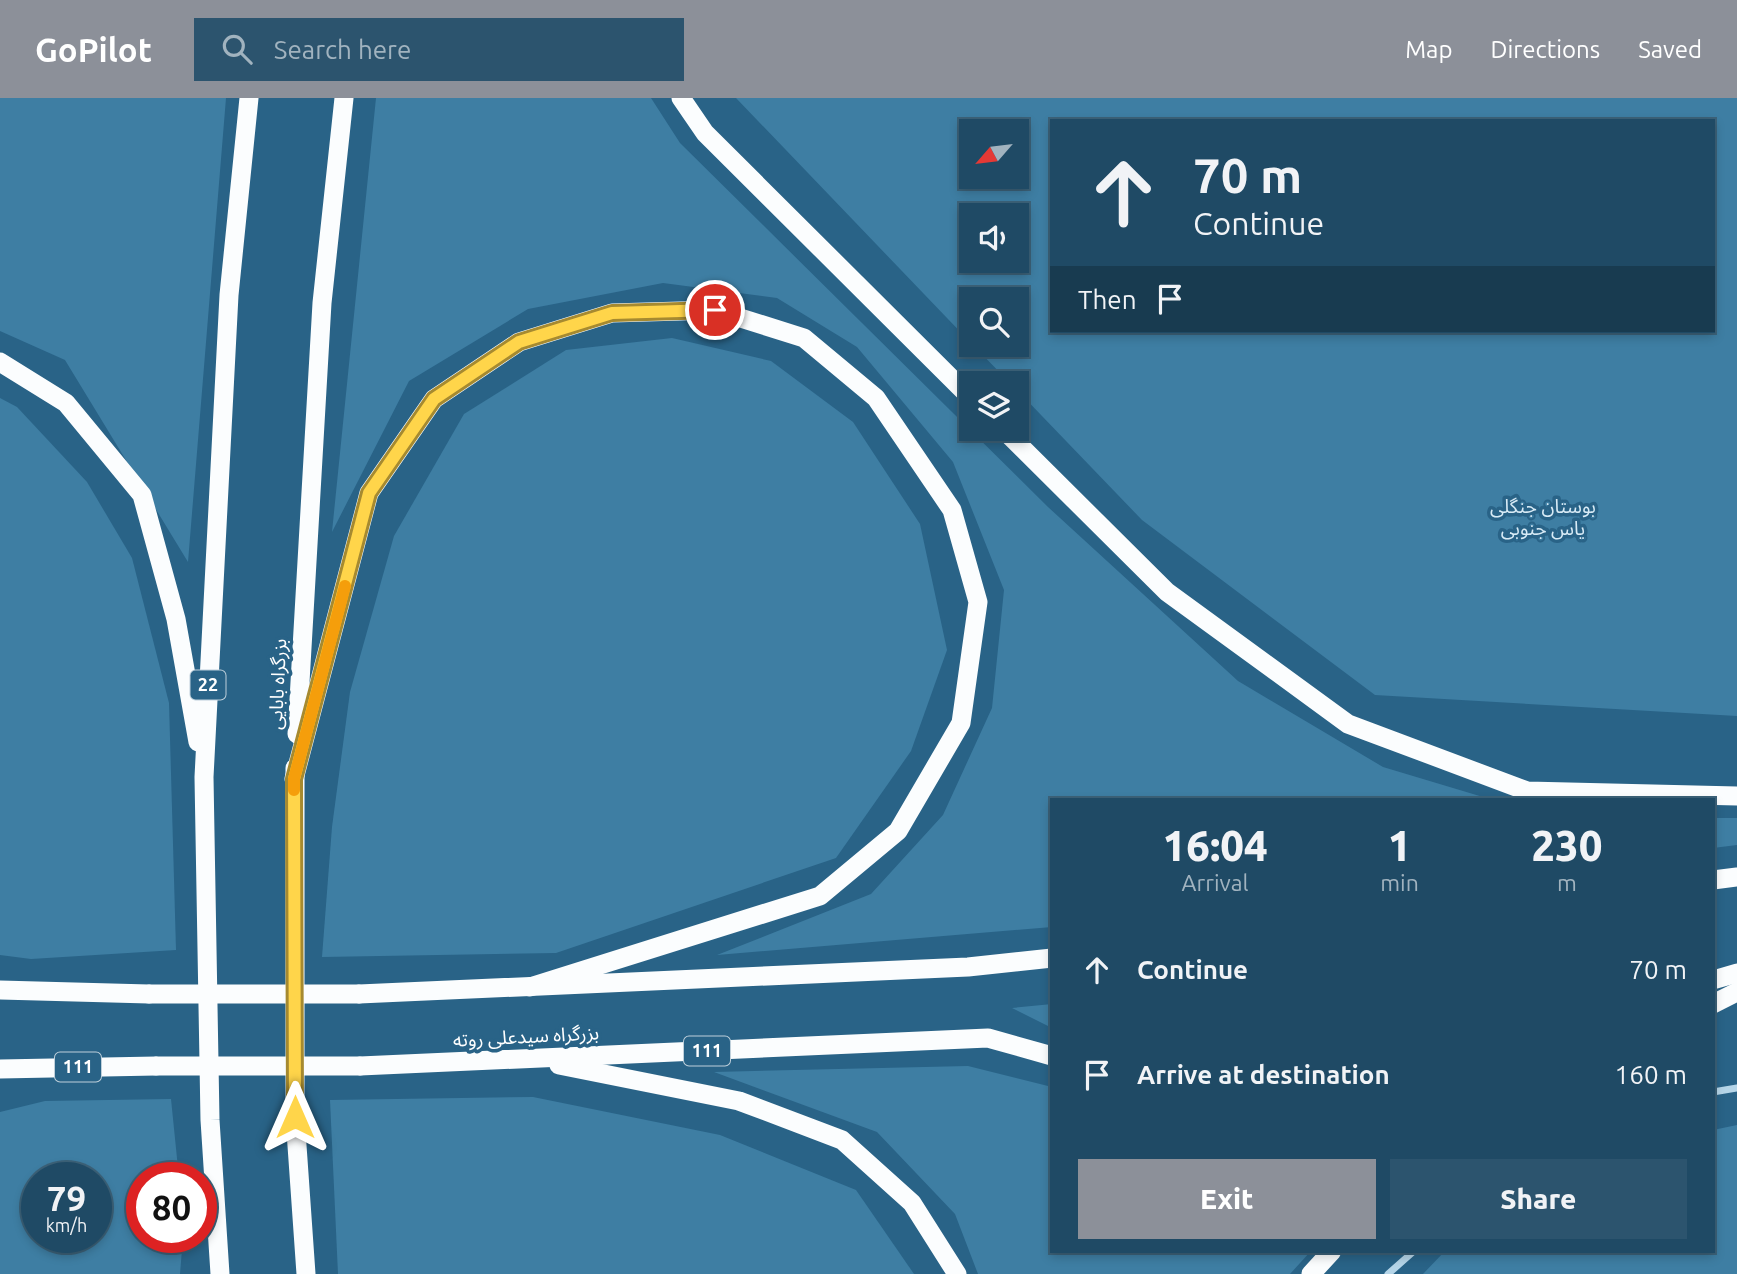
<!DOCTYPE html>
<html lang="en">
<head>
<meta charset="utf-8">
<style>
	body { margin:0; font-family:Ubuntu,"Noto Sans Arabic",sans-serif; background:#2c546e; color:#f1f3f6; height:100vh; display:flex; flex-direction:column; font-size:26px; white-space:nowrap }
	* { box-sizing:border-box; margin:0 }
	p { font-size:23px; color:#a1b3bf }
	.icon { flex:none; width:38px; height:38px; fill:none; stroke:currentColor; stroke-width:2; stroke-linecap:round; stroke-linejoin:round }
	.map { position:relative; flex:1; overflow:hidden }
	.sheet { position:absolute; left:1050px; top:700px; width:665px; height:455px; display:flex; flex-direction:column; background:#1f4a65; border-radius:0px; box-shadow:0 4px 10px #0003,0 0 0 2px #3c6279 }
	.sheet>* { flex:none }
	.top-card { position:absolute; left:1050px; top:21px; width:665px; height:214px; border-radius:0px; box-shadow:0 4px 10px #0003,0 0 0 2px #3c6279; background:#1f4a65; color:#f1f3f6; overflow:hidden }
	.needle { width:46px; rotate:242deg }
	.tools { position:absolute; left:959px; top:21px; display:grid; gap:14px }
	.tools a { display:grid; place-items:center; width:70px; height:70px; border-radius:0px; background:#1f4a65; box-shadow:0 4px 10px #0003,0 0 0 2px #3c6279; font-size:35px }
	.speed { position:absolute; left:21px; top:1064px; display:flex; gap:14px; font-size:35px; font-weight:700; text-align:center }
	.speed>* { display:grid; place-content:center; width:91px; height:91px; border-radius:50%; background:#1f4a65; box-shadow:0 4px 10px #0003,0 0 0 2px #3c6279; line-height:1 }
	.speed small { font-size:18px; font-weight:400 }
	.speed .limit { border:10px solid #d22; background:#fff; color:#111 }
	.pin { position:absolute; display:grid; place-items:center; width:60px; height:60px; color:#fff; margin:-30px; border:4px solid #fff; border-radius:50%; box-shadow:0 2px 7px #0007 }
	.me { position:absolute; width:77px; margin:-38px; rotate:0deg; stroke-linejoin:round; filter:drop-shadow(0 0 5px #0008) }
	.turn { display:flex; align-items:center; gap:24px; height:147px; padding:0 28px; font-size:32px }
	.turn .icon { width:91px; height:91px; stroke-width:2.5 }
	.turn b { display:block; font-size:49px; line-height:60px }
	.then { display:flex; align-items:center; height:66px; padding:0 28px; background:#0003; gap:14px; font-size:26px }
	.eta { display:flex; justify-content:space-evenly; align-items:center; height:119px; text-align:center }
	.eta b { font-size:42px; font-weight:800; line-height:49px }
	.button { display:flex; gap:14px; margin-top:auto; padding:14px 28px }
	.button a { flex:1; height:80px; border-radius:0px; background:#8c9099; color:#fff; font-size:28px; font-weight:800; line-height:80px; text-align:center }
	.button a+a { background:#2c546e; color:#f1f3f6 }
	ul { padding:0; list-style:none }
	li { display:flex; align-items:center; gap:21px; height:105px; padding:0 28px }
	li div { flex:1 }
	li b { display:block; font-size:26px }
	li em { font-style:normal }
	header { display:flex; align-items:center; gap:42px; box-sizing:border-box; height:98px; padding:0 35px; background:#8c9099; color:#fff }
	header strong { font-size:33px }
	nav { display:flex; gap:38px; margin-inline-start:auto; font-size:24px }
	.search { width:490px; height:63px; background:#2c546e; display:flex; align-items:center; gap:18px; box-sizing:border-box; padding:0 24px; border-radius:0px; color:#a1b3bf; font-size:26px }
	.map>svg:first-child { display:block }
	.green { fill:#3e7ea3; fill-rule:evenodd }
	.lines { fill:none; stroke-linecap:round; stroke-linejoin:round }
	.minor { stroke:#b5d5e8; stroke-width:7 }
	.trunk { stroke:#fbfdfe; stroke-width:19 }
	.trunk-bridge { stroke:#fbfdfe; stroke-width:19 }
	.route-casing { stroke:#a68a30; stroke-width:18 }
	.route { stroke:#ffd54a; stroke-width:12 }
	.slow { stroke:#f59e0b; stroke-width:12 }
	.labels { text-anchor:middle; stroke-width:7; stroke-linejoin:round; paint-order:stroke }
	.shield { fill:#296387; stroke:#bfd0db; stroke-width:2 }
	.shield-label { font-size:18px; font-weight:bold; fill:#fff }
	.park-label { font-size:19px; fill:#d8ebf6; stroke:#296387 }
	.street-label { font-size:19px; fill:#fff; stroke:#296387 }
</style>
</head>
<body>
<header>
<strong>GoPilot</strong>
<div class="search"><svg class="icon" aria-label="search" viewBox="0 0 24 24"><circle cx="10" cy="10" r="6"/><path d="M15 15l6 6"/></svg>Search here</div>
<nav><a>Map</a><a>Directions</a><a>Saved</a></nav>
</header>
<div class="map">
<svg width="1737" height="1176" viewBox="0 0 1737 1176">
	<rect width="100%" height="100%" fill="#296387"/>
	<g class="green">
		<polygon points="0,0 226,0 188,464 65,262 0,233"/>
		<polygon points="376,0 651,0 680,45 1048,409 1238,583 1383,669 1493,702 1052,702 1052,829 717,857 871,796 943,717 992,610 1004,492 953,364 857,249 777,200 663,185 528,211 409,283 332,434"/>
		<path d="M736,0h1001v618l-362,-21 -233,-175 -125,-130v-7h-7l-37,-38h44v-46h-46v44zM1052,23h661v210h-661zM971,33h46v46h-46zM971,117h46v46h-46z"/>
		<polygon points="672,240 771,263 853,324 920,426 947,552 911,653 836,760 556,855 322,859 332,729 350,594 394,438 464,316 566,252"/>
		<polygon points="0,300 17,309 87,384 132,460 169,605 176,852 31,861 0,857"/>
		<polygon points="1713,720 1737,720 1737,747 1713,750"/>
		<polygon points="1052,906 1052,930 1012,910"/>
		<polygon points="968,968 1052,989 1052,1153 1311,1153 1290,1176 978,1176 955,1116 877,1034 714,974"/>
		<polygon points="533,999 720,1037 856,1092 914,1176 338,1176 330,1002"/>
		<path d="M171,1001l8,79h-37v59h41l-3,37h-180v-162l45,-11zM37,1080h59v59h-59z"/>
		<polygon points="1737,1027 1737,1176 1423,1176 1445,1153 1713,1153 1713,1032"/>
	</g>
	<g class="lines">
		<g class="minor">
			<polyline points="1713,994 1737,990"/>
			<polyline points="1388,1176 1414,1153"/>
		</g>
		<g class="trunk">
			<polyline points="681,0 705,35 971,300"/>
			<polyline points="0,264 66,305 142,397 176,521 198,644"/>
			<polyline points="1003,331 1167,494 1348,626 1527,693 1737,698"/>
			<polyline points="297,636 322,205 344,0"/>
			<polyline points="295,670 295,1019 306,1176"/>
			<polyline points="294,681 369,395 434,301 519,244 612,215 715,212 804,240 876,300 952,412 978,504 961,625 898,733 820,798 530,889"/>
			<polyline points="1713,782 1737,779"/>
			<polyline points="1713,882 1737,875"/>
			<polyline points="0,892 149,896"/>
			<polyline points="359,896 968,869 1052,860"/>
			<polyline points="1713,906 1737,894"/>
			<polyline points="559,967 739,1003 842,1042 912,1105 957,1176"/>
			<polyline points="360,968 988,940 1052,958"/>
			<polyline points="0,971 156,968"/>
			<polyline points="220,1176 210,1022 204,679 229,197 249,0"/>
			<polyline points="1311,1176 1332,1153"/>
		</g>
		<g class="trunk-bridge">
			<polyline points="149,896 359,896"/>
			<polyline points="156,968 360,968"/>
		</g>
	</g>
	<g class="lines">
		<g class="route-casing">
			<polyline id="route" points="295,1019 294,681 369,395 434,301 519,244 612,215 715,212"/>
		</g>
		<use href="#route" class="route"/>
		<polyline class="slow" points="294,692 294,681 345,488"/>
	</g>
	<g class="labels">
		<g class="shield">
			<rect x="190.5" y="572.5" width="35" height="29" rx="5"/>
			<rect x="684" y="938.5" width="46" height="29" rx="5"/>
			<rect x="55" y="954.5" width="46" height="29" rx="5"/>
		</g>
		<g class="shield-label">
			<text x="208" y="593">22</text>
			<text x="707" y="959">111</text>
			<text x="78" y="975">111</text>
		</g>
		<g class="park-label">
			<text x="1543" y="415">بوستان جنگلی<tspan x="1543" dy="22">یاس جنوبی</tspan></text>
		</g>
		<g class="street-label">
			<text transform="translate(277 586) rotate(-87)" y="7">بزرگراه بابایی</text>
			<text transform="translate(526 938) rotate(-3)" y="7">بزرگراه سیدعلی روته</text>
		</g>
	</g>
</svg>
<div class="tools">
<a><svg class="needle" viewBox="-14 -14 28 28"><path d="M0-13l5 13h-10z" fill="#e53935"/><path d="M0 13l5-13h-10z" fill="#a1b3bf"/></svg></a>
<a><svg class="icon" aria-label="sound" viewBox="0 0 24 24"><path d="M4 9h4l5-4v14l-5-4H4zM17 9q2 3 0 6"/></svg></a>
<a><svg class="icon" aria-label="search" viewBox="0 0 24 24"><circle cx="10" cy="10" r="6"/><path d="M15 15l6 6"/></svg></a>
<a><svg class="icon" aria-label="layers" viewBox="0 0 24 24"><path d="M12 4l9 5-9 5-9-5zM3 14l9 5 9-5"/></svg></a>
</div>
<div class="speed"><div>79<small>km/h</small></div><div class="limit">80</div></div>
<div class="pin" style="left:715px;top:212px;background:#d93025"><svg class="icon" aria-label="arrive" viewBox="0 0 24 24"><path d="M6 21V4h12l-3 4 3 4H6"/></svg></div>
<svg class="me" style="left:295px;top:1019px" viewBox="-20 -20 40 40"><path d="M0-17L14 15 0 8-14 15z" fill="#ffd54a" stroke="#fff" stroke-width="4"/></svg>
<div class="top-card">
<div class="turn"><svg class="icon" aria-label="ahead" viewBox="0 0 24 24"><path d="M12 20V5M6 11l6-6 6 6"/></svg><div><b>70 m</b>Continue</div></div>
<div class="then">Then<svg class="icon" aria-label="arrive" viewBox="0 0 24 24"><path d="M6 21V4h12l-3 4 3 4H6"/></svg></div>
</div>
<section class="sheet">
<div class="eta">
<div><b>16:04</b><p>Arrival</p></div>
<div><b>1</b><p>min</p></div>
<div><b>230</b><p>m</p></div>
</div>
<ul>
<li><svg class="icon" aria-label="ahead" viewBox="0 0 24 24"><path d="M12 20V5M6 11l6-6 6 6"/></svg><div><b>Continue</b></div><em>70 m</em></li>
<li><svg class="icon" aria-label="arrive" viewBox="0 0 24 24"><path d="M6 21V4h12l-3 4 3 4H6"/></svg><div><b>Arrive at destination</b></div><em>160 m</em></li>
</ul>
<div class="button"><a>Exit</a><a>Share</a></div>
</section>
</div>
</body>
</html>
